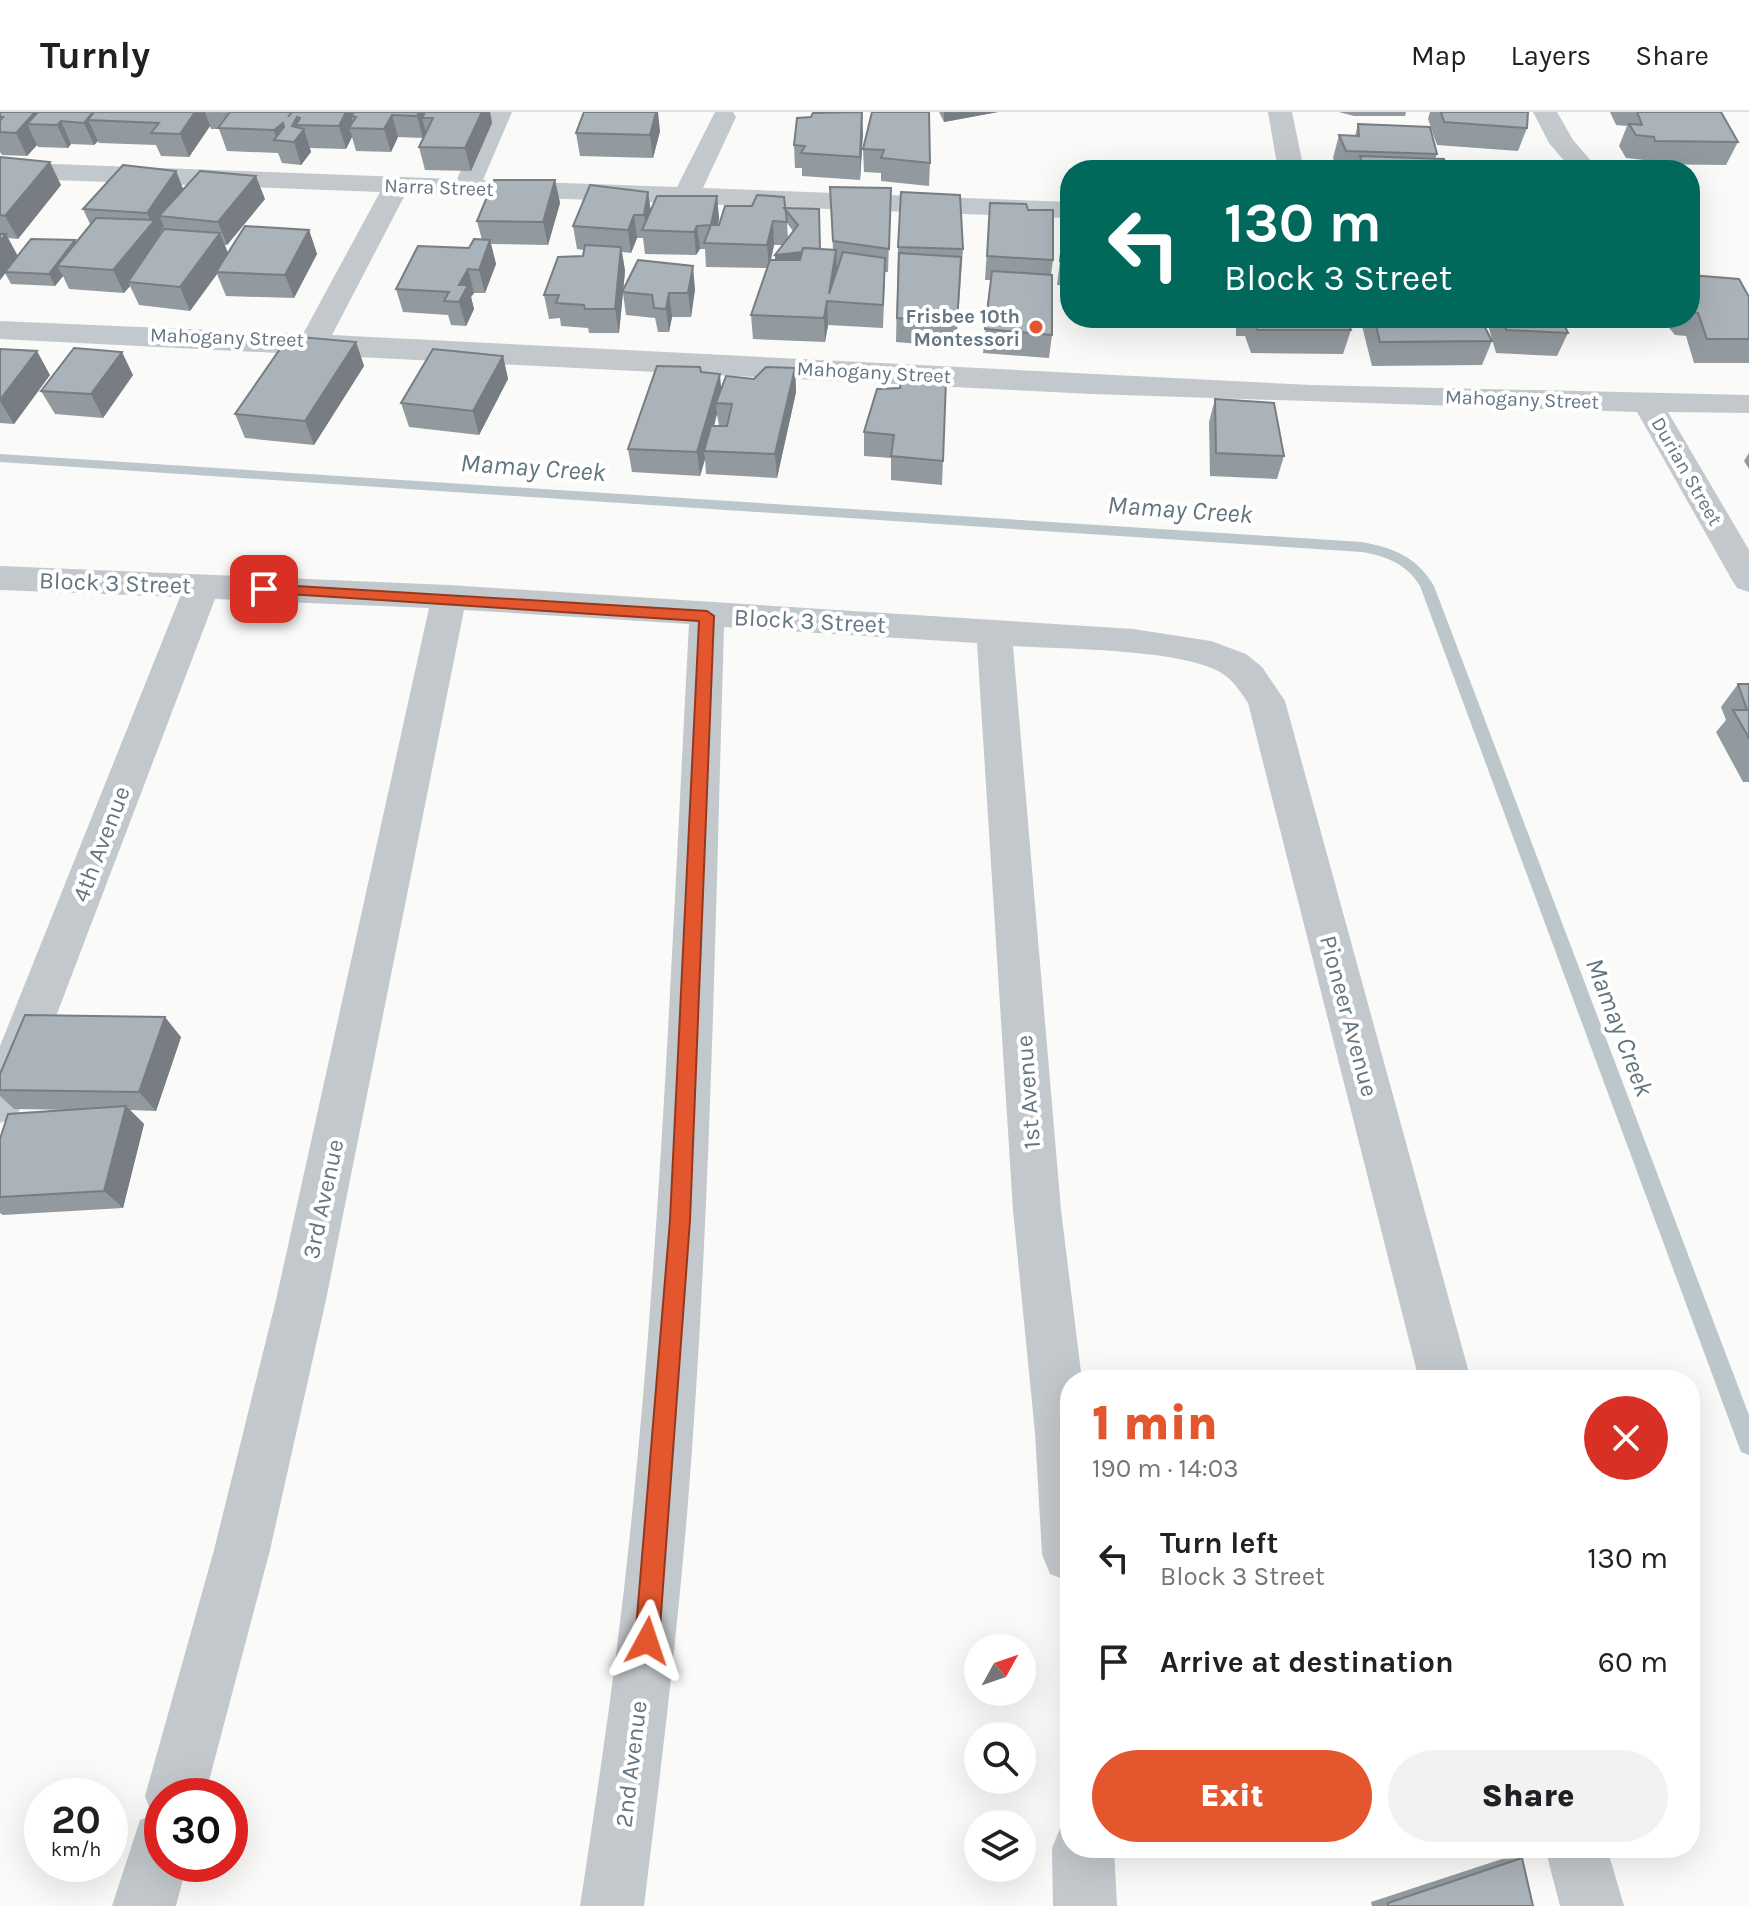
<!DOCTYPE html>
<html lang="en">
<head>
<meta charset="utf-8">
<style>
	body { margin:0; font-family:Karla,sans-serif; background:#f2f2f2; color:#202124; height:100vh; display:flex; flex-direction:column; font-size:30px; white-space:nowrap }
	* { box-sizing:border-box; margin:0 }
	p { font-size:26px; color:#757577 }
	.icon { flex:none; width:44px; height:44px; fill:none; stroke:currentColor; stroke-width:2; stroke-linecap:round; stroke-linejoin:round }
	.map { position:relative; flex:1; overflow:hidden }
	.panel { position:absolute; left:1060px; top:1258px; width:640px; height:488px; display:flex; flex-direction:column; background:#fff; border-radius:32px; box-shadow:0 8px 32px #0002 }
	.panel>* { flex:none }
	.top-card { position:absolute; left:1060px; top:48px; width:640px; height:168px; border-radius:32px; box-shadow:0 8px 32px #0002; background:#00695c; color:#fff; overflow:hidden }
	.needle { width:52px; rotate:50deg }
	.tools { position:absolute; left:964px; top:1522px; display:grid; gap:16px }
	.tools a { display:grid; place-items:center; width:72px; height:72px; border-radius:50%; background:#fff; box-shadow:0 8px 32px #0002; font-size:40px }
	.speed { position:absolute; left:24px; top:1666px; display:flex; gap:16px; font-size:40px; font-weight:700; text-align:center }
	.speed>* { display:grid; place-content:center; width:104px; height:104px; border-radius:50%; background:#fff; box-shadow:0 8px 32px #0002; line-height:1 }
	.speed small { font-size:20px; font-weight:400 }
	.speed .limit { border:12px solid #d22; background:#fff; color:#111 }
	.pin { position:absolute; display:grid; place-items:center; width:68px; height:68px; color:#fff; margin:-34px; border-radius:16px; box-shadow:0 4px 12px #0006 }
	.me { position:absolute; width:88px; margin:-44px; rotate:5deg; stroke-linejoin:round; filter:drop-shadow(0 0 6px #0008) }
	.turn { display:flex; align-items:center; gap:28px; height:168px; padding:0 32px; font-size:36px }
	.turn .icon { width:104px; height:104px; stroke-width:2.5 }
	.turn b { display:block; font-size:56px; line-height:68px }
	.round { display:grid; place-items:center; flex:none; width:84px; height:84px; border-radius:42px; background:#f2f2f2 }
	.overview { display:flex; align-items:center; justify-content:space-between; height:136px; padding:0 32px }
	h1 { font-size:48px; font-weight:800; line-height:60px; color:#e4572e }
	.button { display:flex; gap:16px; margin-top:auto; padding:16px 32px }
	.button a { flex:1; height:92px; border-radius:48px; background:#e4572e; color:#fff; font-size:32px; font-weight:800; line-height:92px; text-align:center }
	.button a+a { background:#f2f2f2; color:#202124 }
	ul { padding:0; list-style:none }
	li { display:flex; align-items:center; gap:24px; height:104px; padding:0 32px }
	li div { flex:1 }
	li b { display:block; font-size:30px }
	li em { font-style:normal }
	header { display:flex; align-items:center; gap:48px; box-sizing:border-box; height:112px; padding:0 40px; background:#fff; border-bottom:2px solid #e0e0e0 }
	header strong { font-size:38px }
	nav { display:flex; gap:44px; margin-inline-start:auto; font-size:28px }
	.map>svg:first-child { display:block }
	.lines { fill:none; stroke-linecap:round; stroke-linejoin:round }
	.stream { fill:#bbc7cb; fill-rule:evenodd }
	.minor { fill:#c3c8cc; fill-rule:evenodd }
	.wall { fill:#929a9f; fill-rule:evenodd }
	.shaded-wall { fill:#777d82 }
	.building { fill:#aab3b9; stroke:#777d82; stroke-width:2 }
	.route { fill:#e4572e; stroke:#94391e; stroke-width:2 }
	.poi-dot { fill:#e4572e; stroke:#fff; stroke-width:3 }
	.labels { text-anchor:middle; stroke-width:8; stroke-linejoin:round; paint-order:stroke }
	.far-street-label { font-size:20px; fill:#657683; stroke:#fff }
	.far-poi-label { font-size:20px; font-weight:bold; fill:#657683; stroke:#fff; text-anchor:end }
	.street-label { font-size:24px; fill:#657683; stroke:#fff }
	.water-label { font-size:26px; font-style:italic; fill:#60757c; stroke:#fff }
</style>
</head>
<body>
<header>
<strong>Turnly</strong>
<nav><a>Map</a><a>Layers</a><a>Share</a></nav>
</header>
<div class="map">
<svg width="1749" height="1794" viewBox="0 0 1749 1794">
	<rect width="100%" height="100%" fill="#fafaf8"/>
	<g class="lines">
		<path class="stream" d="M0,342l1362,88c32,6 55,15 72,44l315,829v40l-8,-3 -3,-8 -318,-858c-13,-22 -34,-30 -58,-34l-1362,-90z"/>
		<g class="minor">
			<polygon points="488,0 512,0 483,68 677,75 715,0 733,0 736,5 703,76 1070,90 1070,106 406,81 332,223 1311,273 1749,283 1749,301 1668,300 1749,438 1749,480 1737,476 1732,468 1637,300 1093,282 0,227 0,209 303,222 380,80 0,66 0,50 457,67"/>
			<polygon points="1268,0 1292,0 1304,58 1278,58"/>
			<polygon points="1533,0 1557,0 1573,28 1599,58 1572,58 1549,31"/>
			<path d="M0,454l449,19 684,44 78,12 35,13 16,13 23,34 186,679h-52l-171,-677c-8,-12 -16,-25 -30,-32 -41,-22 -155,-22 -205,-25l48,564 21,170h-12v202l-20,-8 -8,-20 -7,-121 -22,-223 -36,-567 -253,-16c-9,296 -13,593 -37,888 -11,131 -27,261 -43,391h-64c20,-130 39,-260 52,-391 30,-296 41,-594 57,-891l-225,-14 -138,690 -56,250 -65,246h-43v68h25l-11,42h-64l28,-86 12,-5 -7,-19 69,-246 62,-250 153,-692 -214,-9 -192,504 -7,14 -16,6v-77l180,-449 -180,-7z"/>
			<polygon points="1070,1710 1070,1736 1114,1736 1117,1794 1053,1794 1052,1736 1061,1714"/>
			<polygon points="1545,1736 1607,1736 1624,1794 1560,1794"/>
		</g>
	</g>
	<g class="wall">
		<polygon points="0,0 490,0 492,11 471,59 425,58 419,35 423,26 398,25 391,40 356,39 352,25 346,37 310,36 311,40 301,53 282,51 278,41 227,39 219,17 211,17 210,14 189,45 161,44 156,33 99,31 98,29 94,33 71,32 68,36 38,35 37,33 27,44 2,43 0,40"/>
		<polygon points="872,0 930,51 929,74 881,69 881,61 864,60 863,37"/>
		<polygon points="939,0 998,0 944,10"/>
		<polygon points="1339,0 1406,0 1405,4 1354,4"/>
		<polygon points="1430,0 1528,0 1527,16 1518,39 1437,33 1428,7"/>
		<polygon points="1610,0 1721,0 1738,30 1726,53 1644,52 1644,48 1626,46 1619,34 1627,14 1616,13"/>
		<polygon points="833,1 863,21 860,68 802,64 802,56 795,56 794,33 811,5"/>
		<polygon points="1358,12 1437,42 1435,47 1447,58 1338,58 1333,46 1339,23 1355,24"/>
		<polygon points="660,19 653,46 580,44 576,21"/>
		<polygon points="0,45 61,73 18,127 8,126 18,144 75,128 76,130 90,112 83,97 176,59 183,77 265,87 227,133 225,133 228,141 309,118 317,142 294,186 226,184 217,162 190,199 139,193 130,174 124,181 69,177 63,164 55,174 11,172 5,161 0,168"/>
		<polygon points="555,68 560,91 548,133 491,132 496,152 485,181 474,181 471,185 474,197 466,214 451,213 448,203 403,200 396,177 482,128 477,109"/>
		<path d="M830,75l61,1 -3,84h-3l-2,56 -55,-3 -3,17 -72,-3 -2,-24 16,-47 -61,-1 -1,-18h-5l-4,6 -51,-1 -2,-16h-6l-6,15 -9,-1 3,19 -2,20 72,-2 -4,28h-19l-3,15h-11l-3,-14 -29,-3 -3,-22 -4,40h-30l-1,-5 -27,-2 -1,-8 -11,1 -5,-24 39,-39 1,-6 -7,-1 -4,-23 75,-34 3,19 66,-15 2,23 -1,6 67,-17 35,41 13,1zM787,111l6,8 -5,7zM774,133h9l-8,10v5h-4z"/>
		<polygon points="990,91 1028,98 1053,148 1051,163 1052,223 1049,246 983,241 991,168 985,168"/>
		<polygon points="1070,101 1070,173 1057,173 1060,149"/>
		<polygon points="898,135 963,137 956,235 896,230"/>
		<polygon points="1690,163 1749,185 1749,251 1694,251 1686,224 1675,223 1661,206 1690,206"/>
		<polygon points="1236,206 1346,206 1351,218 1343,242 1251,241 1245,224 1236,224"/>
		<polygon points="1360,206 1480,206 1492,229 1482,253 1372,254"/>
		<polygon points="1486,206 1561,206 1568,221 1557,244 1496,241"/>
		<polygon points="356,230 364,254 314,333 245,326 235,302"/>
		<polygon points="0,237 50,263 14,312 0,311"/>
		<polygon points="503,244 508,267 479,323 409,315 401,291"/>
		<path d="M795,256l1,24 -19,86 -71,-4 -1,-15 -5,17 -68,-4 -4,-23 73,-77 20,17zM717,302l2,12h-5z"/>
		<polygon points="133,263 103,306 55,302 41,279"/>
		<polygon points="946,268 942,373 891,368 891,346 864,344 864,320 900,276"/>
		<polygon points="1215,287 1284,344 1277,367 1210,364 1209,310"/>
		<polygon points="1749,341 1749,357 1744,349"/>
		<polygon points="1738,572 1749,572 1749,670 1743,670 1716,620 1726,608 1721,595"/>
		<polygon points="181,925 156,999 130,998 144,1012 123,1096 3,1103 0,1101 0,1027 75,998 14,997 0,984 0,962"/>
		<polygon points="1522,1746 1533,1794 1372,1794 1371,1790 1502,1747"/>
	</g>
	<g class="shaded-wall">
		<polygon points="35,0 56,0 27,12 37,33 27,44 16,21"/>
		<polygon points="93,0 88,8 98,29 94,33 84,11"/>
		<polygon points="195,0 205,0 210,14 189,45 180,22"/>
		<polygon points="292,0 313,1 305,13 302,13 300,6 297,5 299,13 296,13 299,23 304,17 311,40 301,53 294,30 296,27 288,5"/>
		<polygon points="346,0 363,0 356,5 351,4 355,16 349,16 352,25 346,37 339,14"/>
		<polygon points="419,0 431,0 422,6 426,20 423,26 417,4"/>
		<polygon points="482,0 490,0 492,11 471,59 465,36"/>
		<polygon points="656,0 658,0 660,19 653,46 650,23"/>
		<polygon points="862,0 863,21 860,68 860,45"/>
		<polygon points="944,0 998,0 944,10"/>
		<polygon points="392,3 398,25 391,40 384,17"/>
		<polygon points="61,9 71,32 68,36 57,13"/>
		<polygon points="283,11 289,29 277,29 274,18"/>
		<polygon points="50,50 61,73 18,127 5,104"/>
		<polygon points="176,59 185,82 159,104 164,114 160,120 165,132 128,170 130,174 124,181 113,158 152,112 147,101"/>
		<polygon points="256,64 265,87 227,133 218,110"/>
		<polygon points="555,68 560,91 548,133 543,110"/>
		<polygon points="648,80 651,103 647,118 644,103"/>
		<polygon points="717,84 719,107 714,131 711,113"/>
		<polygon points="634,103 637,126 631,141 628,118"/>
		<polygon points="773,109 774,133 769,156 767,133"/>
		<polygon points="697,114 700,137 696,143 694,120"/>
		<polygon points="309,118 317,142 294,186 285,163"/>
		<polygon points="220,121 229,144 216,160 217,162 190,199 180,175"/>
		<polygon points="6,122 18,145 0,168 0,129"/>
		<polygon points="75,128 81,140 57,154 63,164 55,174 49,162"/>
		<polygon points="490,128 496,152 485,181 479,158"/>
		<polygon points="621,135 625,159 619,221 615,197"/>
		<polygon points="820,138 820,150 776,155 775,143"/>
		<polygon points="836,138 837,162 829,182"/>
		<polygon points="693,154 695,177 691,205 688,181"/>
		<polygon points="468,157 474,181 471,185 474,197 466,214 459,190 459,173"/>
		<polygon points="669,181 672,205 669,220 666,197"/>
		<polygon points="827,189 828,213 825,230 824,206"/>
		<polygon points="356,230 364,254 314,333 305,309"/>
		<polygon points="37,239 50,263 14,312 0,289"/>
		<polygon points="122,240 133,263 103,306 91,282"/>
		<polygon points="503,244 508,267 479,323 473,299"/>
		<polygon points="795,256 796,280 777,366 775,342"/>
		<polygon points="720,262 722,286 716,291 717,302 707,339 704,339 705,347 700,364 697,340"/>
		<polygon points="165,905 181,925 156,999 139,980"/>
		<polygon points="126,994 144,1012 123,1096 104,1079"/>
	</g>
	<g class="building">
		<polygon points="0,0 35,0 16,21 0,20 0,9 3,5 0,5"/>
		<polygon points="38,0 93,0 84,11 61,9 57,13 27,12"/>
		<polygon points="94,0 195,0 180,22 151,21 159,11 88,8"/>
		<polygon points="230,0 292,0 288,5 292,0 346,0 339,14 296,13 300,6 297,5 292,14 304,17 294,30 274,28 284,15 283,11 274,18 218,16"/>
		<polygon points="354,0 419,0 417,4 392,3 384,17 349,16 356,5 351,4"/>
		<polygon points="425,0 482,0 465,36 419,35 433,6 422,6"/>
		<polygon points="584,0 656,0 650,23 576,21"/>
		<polygon points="862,0 860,45 801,41 805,34 794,33 797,6 811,5 813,1"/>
		<polygon points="872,0 929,0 930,51 881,46 884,38 863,37"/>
		<polygon points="1441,0 1528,0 1527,16 1444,10"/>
		<polygon points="1637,0 1721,0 1738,30 1655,29 1654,25 1636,23 1629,12 1642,13"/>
		<polygon points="1358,12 1430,15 1437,42 1346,39 1339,23 1359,24"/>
		<polygon points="1360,44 1444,47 1447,58 1364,58"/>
		<polygon points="0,45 50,50 5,104 0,103"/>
		<polygon points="123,53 176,59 147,101 83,97"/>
		<polygon points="200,59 256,64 218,110 159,104"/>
		<polygon points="494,68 555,68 543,110 477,109"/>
		<polygon points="590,73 648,80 644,103 634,103 628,118 573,114"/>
		<polygon points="830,75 891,76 889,137 833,129"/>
		<polygon points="901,80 960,83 963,137 898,135"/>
		<polygon points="757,83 784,85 787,110 773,109 767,133 704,131 711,113 719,113 725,94 752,94"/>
		<polygon points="657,84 717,84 711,113 697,114 694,120 642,118"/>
		<polygon points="990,91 1026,92 1028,98 1053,98 1053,148 987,144"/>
		<polygon points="784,96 819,97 820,137 803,136 802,140 775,143 798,113"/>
		<polygon points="1066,101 1070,101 1070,149 1060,149"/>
		<polygon points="96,106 155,108 113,158 57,154"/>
		<polygon points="245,114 309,118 285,163 216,160"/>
		<polygon points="164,117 220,121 180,175 128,170"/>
		<polygon points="0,122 6,122 0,129"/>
		<polygon points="31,127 75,128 49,162 5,160"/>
		<polygon points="474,127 490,128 479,158 468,157 459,173 468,173 459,190 444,189 449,180 396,177 418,134 469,136"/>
		<polygon points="585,133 621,135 615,197 585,197 584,193 556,191 559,183 544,183 558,145 583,144"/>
		<polygon points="803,136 836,138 829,182 843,140 885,146 883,193 827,189 824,206 751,203 770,148 800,148"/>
		<polygon points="899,141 961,145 957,211 897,206"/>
		<polygon points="638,148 693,154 688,181 669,181 666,197 654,196 652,183 622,180"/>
		<polygon points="992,159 1052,163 1052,223 985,217"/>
		<polygon points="1690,163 1739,167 1749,185 1749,227 1707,227 1698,201 1690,200"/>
		<polygon points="1253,206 1346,206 1351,218 1257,218"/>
		<polygon points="1374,206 1480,206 1492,229 1380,230"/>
		<polygon points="1503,206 1561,206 1568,221 1506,218"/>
		<polygon points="289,224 356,230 305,309 235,302"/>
		<polygon points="74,236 122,240 91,282 41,279"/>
		<polygon points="0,237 37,239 0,288"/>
		<polygon points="433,237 503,244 473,299 401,291"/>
		<polygon points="657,254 700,255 701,260 720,262 697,340 628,337"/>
		<polygon points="766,255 795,256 775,342 704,339 711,314 727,314 732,292 716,291 726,264 754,267"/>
		<polygon points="902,262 946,268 943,349 891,344 894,323 864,320 877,277 900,276"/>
		<polygon points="1215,287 1274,291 1284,344 1216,341"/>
		<polygon points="1738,572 1749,572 1749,626 1733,598 1747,598"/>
		<polygon points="25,903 165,905 139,980 0,978 0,962"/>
		<polygon points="126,994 104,1079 0,1085 0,1027 8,1002"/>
		<polygon points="1522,1746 1533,1794 1388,1794 1388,1791"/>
	</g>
	<polygon class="route" points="264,472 707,499 714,504 690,1108 659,1529 655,1537 647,1541 638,1537 635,1529 670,1108 699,509 258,480 256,477"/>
	<circle class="poi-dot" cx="1036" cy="215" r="8"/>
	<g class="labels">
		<g class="far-street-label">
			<text transform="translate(439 75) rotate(2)" y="7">Narra Street</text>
			<text transform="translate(227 225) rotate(2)" y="7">Mahogany Street</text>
			<text transform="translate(874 260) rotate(3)" y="7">Mahogany Street</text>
			<text transform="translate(1522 287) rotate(2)" y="7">Mahogany Street</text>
			<text transform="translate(1687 359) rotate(60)" y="7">Durian Street</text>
		</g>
		<g class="far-poi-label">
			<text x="1020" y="211">Frisbee 10th<tspan x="1020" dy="23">Montessori</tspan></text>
		</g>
		<g class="street-label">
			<text transform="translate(115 471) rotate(2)" y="8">Block 3 Street</text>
			<text transform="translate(810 509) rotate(3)" y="8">Block 3 Street</text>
			<text transform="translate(101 732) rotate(-69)" y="8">4th Avenue</text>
			<text transform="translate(1349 904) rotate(75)" y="8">Pioneer Avenue</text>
			<text transform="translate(1028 980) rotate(-94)" y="8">1st Avenue</text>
			<text transform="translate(323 1087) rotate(-78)" y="8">3rd Avenue</text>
			<text transform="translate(631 1652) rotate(-83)" y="8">2nd Avenue</text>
		</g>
		<g class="water-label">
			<text transform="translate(533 355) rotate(4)" y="9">Mamay Creek</text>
			<text transform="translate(1180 397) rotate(4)" y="9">Mamay Creek</text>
			<text transform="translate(1620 915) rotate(69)" y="9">Mamay Creek</text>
		</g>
	</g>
</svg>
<div class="tools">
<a><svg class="needle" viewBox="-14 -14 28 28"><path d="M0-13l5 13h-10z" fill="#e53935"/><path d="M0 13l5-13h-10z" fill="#757577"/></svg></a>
<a><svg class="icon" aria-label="search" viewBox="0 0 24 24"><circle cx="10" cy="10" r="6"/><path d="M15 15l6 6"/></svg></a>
<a><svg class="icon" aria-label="layers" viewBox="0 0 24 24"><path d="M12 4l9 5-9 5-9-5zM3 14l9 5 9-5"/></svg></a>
</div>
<div class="speed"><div>20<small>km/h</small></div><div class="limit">30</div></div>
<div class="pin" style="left:264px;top:477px;background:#d93025"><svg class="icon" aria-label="arrive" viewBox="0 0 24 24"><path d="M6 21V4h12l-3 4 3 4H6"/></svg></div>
<svg class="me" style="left:647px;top:1529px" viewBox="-20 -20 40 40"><path d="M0-17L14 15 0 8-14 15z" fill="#e4572e" stroke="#fff" stroke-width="4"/></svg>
<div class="top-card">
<div class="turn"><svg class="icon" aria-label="left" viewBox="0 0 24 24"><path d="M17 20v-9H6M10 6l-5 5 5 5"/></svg><div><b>130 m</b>Block 3 Street</div></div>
</div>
<section class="panel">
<div class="overview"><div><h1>1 min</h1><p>190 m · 14:03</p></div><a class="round" style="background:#d93025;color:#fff"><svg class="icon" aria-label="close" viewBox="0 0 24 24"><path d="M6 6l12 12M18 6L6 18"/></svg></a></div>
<ul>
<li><svg class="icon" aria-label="left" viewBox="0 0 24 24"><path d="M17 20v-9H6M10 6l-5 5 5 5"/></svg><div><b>Turn left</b><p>Block 3 Street</p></div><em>130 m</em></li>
<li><svg class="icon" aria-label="arrive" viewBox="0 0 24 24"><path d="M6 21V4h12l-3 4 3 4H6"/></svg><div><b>Arrive at destination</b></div><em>60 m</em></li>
</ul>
<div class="button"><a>Exit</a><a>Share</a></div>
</section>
</div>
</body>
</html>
